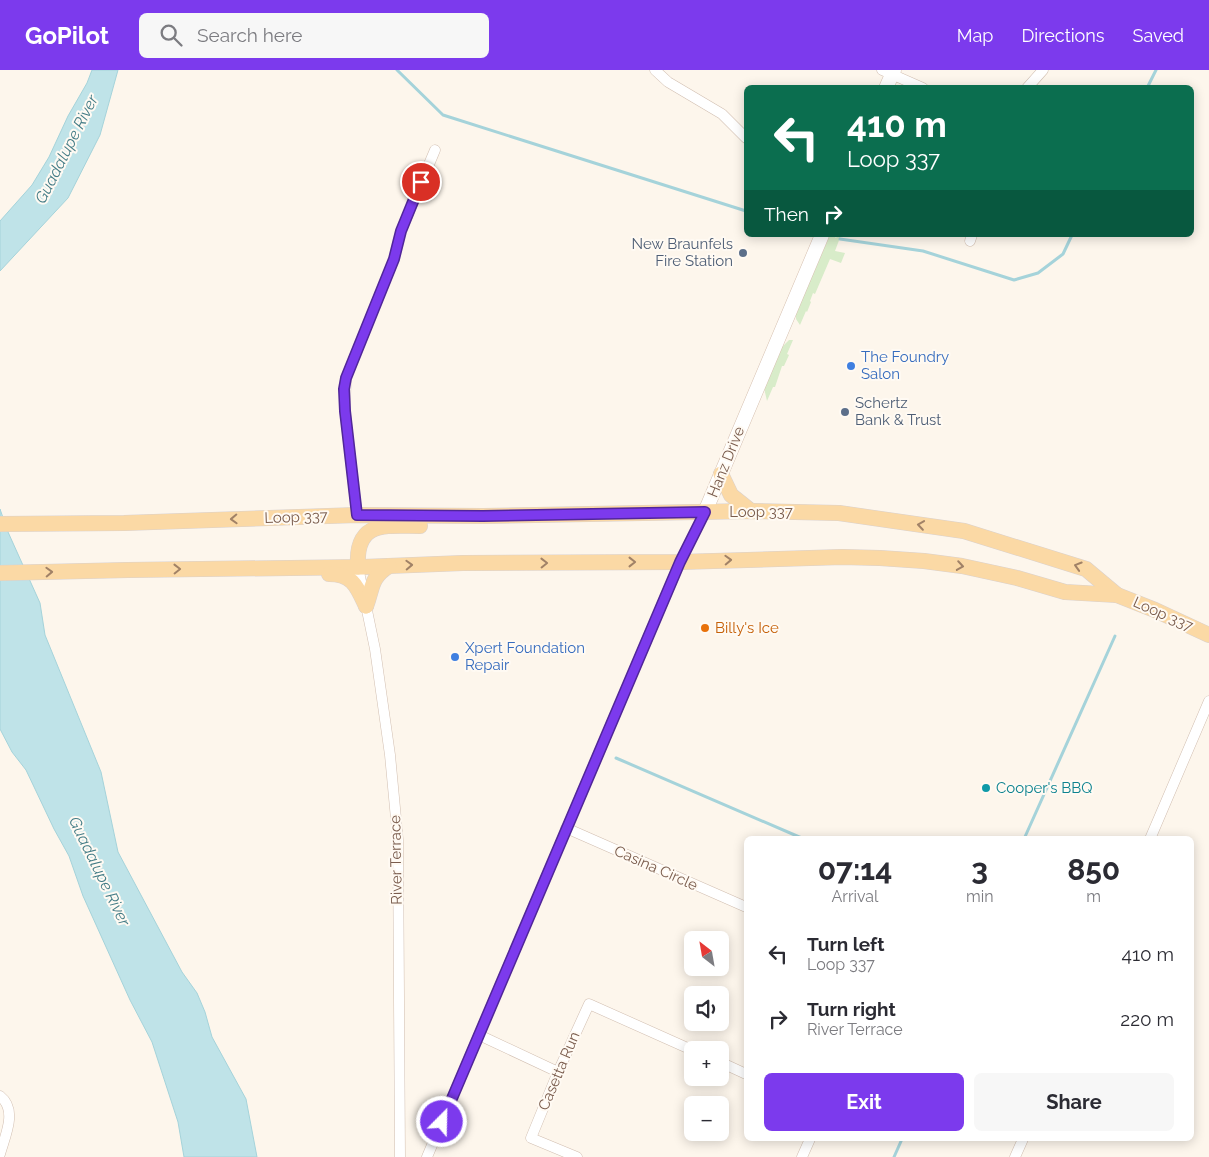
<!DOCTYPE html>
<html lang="en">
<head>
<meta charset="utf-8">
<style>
	body { margin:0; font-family:Raleway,sans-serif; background:#f7f7f7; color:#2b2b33; height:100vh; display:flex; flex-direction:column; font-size:19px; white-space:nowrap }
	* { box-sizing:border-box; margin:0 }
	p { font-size:16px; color:#7c7c81 }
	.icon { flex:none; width:28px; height:28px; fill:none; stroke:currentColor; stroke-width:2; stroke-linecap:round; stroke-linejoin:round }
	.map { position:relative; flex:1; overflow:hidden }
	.side { position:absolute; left:744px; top:766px; width:450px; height:305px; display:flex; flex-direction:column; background:#fff; border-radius:8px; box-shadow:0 2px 12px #0003 }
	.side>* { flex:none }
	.banner { position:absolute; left:744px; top:15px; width:450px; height:152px; border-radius:8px; box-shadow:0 2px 12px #0003; background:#0b6e4f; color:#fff; overflow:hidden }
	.needle { width:32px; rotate:329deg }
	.fabs { position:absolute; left:684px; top:861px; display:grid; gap:10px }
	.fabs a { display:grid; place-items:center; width:45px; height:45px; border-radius:8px; background:#fff; box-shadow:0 2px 12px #0003; font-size:25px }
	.pin { position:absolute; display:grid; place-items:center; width:42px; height:42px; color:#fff; margin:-21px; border:2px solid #fff; border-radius:50%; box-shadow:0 1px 5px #0007 }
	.me { position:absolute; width:55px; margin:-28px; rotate:23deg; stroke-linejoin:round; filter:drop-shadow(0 0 4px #0008) }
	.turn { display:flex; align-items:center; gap:18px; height:105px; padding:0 20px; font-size:22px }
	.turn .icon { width:65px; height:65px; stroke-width:2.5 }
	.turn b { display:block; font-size:35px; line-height:42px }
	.then { display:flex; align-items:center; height:48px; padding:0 20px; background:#0003; gap:10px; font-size:19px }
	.eta { display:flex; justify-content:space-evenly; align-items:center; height:85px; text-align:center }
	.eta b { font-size:30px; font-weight:700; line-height:35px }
	.primary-button { display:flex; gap:10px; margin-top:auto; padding:10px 20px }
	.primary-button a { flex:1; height:58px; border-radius:8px; background:#7c3aed; color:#fff; font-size:20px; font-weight:700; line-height:58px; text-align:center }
	.primary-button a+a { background:#f7f7f7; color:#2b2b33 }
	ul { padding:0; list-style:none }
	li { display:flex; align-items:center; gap:15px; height:65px; padding:0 20px }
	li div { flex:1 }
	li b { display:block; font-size:19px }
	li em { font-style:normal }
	header { display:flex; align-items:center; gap:30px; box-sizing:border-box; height:70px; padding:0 25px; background:#7c3aed; color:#fff }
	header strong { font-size:24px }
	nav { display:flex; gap:28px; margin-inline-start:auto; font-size:18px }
	.search { width:350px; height:45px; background:#f7f7f7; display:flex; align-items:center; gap:12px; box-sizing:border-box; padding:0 18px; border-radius:8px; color:#7c7c81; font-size:19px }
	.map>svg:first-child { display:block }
	.green { fill:#d8ecc9 }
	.water { fill:#bfe3e8; stroke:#a5d3da }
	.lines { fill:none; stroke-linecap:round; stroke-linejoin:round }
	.stream { stroke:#a5d3da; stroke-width:3 }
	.street-casing { stroke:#d1beb0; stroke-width:11 }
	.secondary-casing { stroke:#d6c0b0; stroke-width:15 }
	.primary-casing { stroke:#dad1cd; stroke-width:16 }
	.street { stroke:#fff; stroke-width:10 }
	.secondary { stroke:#fff; stroke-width:14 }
	.primary { stroke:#fbd9a5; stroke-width:15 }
	.oneway { stroke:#a18267 }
	.route-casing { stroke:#51269a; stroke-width:12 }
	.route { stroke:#7c3aed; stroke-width:9 }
	.service-dot { fill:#5c6f8a; stroke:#fffaf3; stroke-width:2 }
	.shop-dot { fill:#3f7fe0; stroke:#fffaf3; stroke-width:2 }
	.food-dot { fill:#e8710a; stroke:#fffaf3; stroke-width:2 }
	.culture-dot { fill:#0f9aa8; stroke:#fffaf3; stroke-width:2 }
	.labels { text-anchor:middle; stroke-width:4; stroke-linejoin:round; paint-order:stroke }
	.service-label { font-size:15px; fill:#4e5e75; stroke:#fffaf3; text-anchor:end }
	.shop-label { font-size:15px; fill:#366cbe; stroke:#fffaf3; text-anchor:start }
	.street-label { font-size:15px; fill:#7a5c4d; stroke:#fffaf3 }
	.food-label { font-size:15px; fill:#c56008; stroke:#fffaf3; text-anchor:start }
	.culture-label { font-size:15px; fill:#0d838f; stroke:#fffaf3; text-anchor:start }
	.water-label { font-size:16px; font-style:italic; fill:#437c86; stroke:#fffaf3 }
</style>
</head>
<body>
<header>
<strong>GoPilot</strong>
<div class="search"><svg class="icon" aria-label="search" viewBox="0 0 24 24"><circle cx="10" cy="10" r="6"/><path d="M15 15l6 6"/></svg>Search here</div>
<nav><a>Map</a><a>Directions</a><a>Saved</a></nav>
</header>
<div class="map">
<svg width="1209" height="1087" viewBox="0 0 1209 1087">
	<rect width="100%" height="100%" fill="#fdf6ec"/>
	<g class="green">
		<polygon points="830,165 835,165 835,167 836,168 838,165 841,165 835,181 845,183 841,193 830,189 815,224 813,223 810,231 811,232 807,242 806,241 800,255 796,249 796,243"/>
		<polygon points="789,270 793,270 787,284 789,285 784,296 782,296 775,317 773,317 767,331 764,318 782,277"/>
	</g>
	<g class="water">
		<polygon points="92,0 118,0 100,65 68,128 0,201 0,151 32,115 49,87 68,46 87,13"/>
		<polygon points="0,439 8,462 40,533 45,565 101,702 118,782 182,902 197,923 205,942 212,967 246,1029 257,1087 184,1087 178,1052 152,972 130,930 83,826 69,786 54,759 26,700 12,682 0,659"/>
	</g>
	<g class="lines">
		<g class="stream">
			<polyline points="397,0 443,45 746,141"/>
			<polyline points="1147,18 1156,0"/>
			<polyline points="840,169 923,181 1014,210 1038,203 1063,184 1072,165"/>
			<polyline points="616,688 804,769"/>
			<polyline points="1024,769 1115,566"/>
			<polyline points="894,1087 902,1069"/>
		</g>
		<g class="street-casing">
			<g id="street">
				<polyline points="655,0 668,12 722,44 746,68"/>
				<polyline points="882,0 923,18"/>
				<polyline points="1027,18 1043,0"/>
				<polyline points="970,171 972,165"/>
				<polyline points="357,445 345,341 346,308 394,189 401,161 435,80"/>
				<polyline points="358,497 375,579 390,685 398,770 400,1087"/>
				<polyline points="566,758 746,837"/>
				<polyline points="1150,769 1209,631"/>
				<polyline points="479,965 558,1002"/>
				<polyline points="720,992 746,1004"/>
				<path d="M0,1026c18,14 5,40 0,58"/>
				<polyline points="427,1087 680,492 705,442"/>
				<polyline points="577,1087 531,1068 558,1002 589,934 692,980"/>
				<polyline points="802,1087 810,1069"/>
				<polyline points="1015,1087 1023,1069"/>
			</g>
		</g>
		<g class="secondary-casing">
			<g id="secondary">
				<polyline points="886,18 894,0"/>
				<polyline points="705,442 822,165"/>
			</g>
		</g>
		<g class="primary-casing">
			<g id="primary">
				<polyline points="721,404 731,425 751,441"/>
				<polyline points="0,454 124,453 357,445 483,446 751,441 839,443 964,461 1086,499 1117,525"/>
				<path d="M358,497c-3,-47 27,-41 62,-41"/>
				<polyline points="0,503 128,500 363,497 463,493 680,492 842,487 880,488 924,491 962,496 1017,508 1065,522 1117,525 1155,540 1209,565"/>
				<path d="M329,504c24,0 28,13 37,32"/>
				<path d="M366,536c7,-18 4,-28 23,-40"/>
			</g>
		</g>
		<use href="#street" class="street"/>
		<use href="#secondary" class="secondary"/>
		<use href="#primary" class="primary"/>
	</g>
	<defs><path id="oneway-chevron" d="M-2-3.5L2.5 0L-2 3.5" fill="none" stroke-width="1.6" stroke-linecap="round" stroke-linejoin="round" transform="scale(1.25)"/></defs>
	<g class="oneway">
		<use href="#oneway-chevron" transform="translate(234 449) rotate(178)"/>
		<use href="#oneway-chevron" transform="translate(921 455) rotate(-172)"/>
		<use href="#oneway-chevron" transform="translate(728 490) rotate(-2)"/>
		<use href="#oneway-chevron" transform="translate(632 492)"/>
		<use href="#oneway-chevron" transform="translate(544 493) rotate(-1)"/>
		<use href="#oneway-chevron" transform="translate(409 495) rotate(-2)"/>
		<use href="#oneway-chevron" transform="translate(960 496) rotate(9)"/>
		<use href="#oneway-chevron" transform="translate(1078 496) rotate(-163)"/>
		<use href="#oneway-chevron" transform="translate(177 499) rotate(-1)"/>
		<use href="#oneway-chevron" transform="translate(49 502) rotate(-2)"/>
	</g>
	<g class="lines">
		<g class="route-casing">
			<polyline id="route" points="421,112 401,161 394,189 346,308 344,319 345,341 357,445 483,446 705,442 680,492 442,1052"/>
		</g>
		<use href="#route" class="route"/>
	</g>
	<g class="service-dot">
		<circle cx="743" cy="183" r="5"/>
		<circle cx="845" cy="342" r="5"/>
	</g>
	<g class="shop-dot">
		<circle cx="851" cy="296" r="5"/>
		<circle cx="455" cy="587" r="5"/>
	</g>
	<circle class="food-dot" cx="705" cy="558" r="5"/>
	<circle class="culture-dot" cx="986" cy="718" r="5"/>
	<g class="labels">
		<g class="service-label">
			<text x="733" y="179">New Braunfels<tspan x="733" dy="17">Fire Station</tspan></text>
			<text x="855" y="338" text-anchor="start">Schertz<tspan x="855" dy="17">Bank &amp; Trust</tspan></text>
		</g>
		<g class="shop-label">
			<text x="861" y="292">The Foundry<tspan x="861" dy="17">Salon</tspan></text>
			<text x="465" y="583">Xpert Foundation<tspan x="465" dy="17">Repair</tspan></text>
		</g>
		<g class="street-label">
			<text transform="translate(726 392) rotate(-68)" y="5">Hanz Drive</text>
			<text x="761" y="447">Loop 337</text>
			<text transform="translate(296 447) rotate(-2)" y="5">Loop 337</text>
			<text transform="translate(1163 544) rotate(24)" y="5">Loop 337</text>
			<text transform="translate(396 790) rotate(-91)" y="5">River Terrace</text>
			<text transform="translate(656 798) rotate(24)" y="5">Casina Circle</text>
			<text transform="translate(559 1001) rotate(-67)" y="5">Casetta Run</text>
		</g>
		<g class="food-label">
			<text x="715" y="563">Billy's Ice</text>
		</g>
		<g class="culture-label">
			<text x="996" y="723">Cooper's BBQ</text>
		</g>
		<g class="water-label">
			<text transform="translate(66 79) rotate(-63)" y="6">Guadalupe River</text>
			<text transform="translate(100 801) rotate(64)" y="6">Guadalupe River</text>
		</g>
	</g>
</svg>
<div class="fabs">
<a><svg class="needle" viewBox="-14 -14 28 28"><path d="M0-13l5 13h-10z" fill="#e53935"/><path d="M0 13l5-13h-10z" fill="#7c7c81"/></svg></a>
<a><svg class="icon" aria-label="sound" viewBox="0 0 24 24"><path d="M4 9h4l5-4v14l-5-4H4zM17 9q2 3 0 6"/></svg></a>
<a>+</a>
<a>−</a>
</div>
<div class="pin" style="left:421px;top:112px;background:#d93025"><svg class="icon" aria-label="arrive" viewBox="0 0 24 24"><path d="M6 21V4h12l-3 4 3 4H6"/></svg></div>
<svg class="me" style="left:442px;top:1052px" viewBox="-20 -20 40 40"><circle r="17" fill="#7c3aed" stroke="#fff" stroke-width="3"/><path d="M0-11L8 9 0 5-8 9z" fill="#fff"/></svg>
<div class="banner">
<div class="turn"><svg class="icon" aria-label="left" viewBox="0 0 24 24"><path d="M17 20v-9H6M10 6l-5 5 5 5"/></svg><div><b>410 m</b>Loop 337</div></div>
<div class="then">Then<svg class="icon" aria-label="right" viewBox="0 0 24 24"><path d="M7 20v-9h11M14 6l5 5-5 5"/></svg></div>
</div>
<section class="side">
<div class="eta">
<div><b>07:14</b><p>Arrival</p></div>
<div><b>3</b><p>min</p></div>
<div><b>850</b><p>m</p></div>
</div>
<ul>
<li><svg class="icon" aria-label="left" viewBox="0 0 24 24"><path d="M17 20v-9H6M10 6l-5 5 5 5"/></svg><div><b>Turn left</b><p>Loop 337</p></div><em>410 m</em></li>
<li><svg class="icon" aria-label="right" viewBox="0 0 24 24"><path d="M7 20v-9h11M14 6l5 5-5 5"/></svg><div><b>Turn right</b><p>River Terrace</p></div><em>220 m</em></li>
</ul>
<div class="primary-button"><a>Exit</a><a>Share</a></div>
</section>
</div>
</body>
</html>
